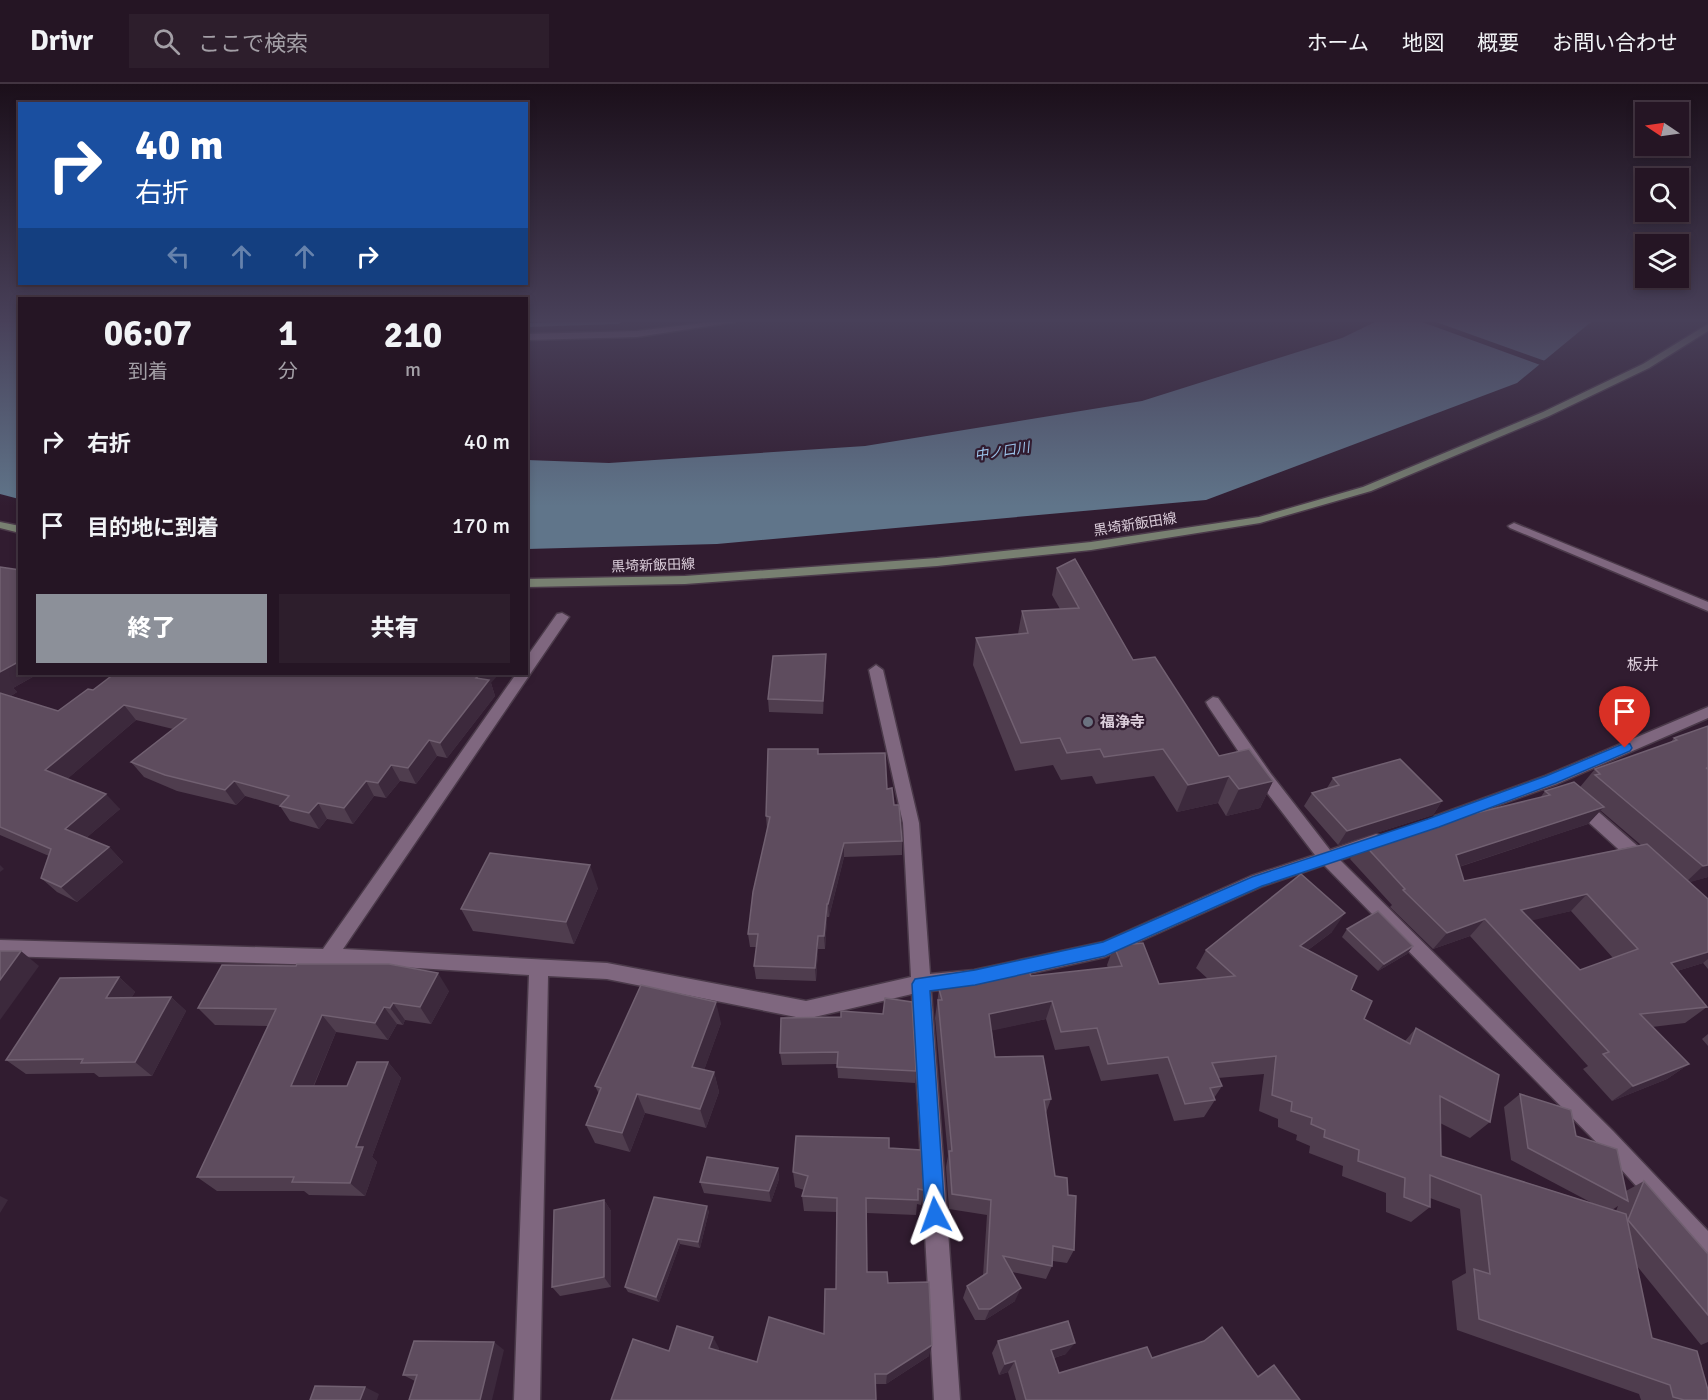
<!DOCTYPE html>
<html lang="ja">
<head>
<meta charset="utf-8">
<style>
	body { margin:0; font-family:Signika,"Noto Sans JP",sans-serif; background:#2d1e2c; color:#f1f3f6; height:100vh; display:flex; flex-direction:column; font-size:22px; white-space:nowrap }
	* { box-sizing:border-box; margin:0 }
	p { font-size:20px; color:#a39fa6 }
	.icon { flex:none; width:33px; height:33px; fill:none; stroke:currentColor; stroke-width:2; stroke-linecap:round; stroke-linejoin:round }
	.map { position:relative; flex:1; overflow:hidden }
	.sheet { position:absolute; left:18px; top:213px; width:510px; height:378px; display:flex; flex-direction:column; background:#251524; border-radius:0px; box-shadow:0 3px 9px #0003,0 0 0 2px #423441 }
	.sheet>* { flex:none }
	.banner { position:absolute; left:18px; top:18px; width:510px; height:183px; border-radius:0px; box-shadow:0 3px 9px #0003,0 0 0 2px #423441; background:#1a4fa0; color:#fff; overflow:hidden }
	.needle { width:39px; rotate:283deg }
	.controls { position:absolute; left:1635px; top:18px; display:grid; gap:12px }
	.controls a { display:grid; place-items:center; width:54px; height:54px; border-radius:0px; background:#251524; box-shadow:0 3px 9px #0003,0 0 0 2px #423441; font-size:30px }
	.pin { position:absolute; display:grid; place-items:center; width:51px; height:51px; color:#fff; margin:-62px -26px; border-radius:50% 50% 50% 0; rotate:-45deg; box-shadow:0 0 6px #0007 }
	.pin .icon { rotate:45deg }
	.me { position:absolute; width:66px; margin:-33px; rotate:356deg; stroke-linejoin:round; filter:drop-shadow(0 0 4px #0008) }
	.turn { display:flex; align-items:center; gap:21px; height:126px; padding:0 18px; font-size:27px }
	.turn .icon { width:78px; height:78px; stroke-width:2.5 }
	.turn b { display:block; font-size:42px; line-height:51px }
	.lanes { display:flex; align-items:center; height:57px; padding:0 18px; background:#0003; justify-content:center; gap:30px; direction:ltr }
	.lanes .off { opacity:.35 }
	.eta { display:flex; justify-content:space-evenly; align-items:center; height:102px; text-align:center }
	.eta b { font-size:36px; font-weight:800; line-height:42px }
	.primary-button { display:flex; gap:12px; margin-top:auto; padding:12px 18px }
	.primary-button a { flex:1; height:69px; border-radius:0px; background:#8c9099; color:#fff; font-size:24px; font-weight:800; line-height:69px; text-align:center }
	.primary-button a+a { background:#2d1e2c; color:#f1f3f6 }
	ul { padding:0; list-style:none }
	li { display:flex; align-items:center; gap:18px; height:84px; padding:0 18px }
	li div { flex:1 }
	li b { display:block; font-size:22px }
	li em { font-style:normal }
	header { display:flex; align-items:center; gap:36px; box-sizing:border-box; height:84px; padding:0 30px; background:#251524; border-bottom:2px solid #423441 }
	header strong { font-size:28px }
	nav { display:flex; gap:33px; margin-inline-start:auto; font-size:21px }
	.search { width:420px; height:54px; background:#2d1e2c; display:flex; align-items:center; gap:15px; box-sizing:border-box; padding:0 21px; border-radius:0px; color:#a39fa6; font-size:22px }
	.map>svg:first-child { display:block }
	.water { fill:#60758a }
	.pier { fill:#311c30 }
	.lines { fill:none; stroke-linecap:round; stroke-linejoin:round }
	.stream { fill:#60758a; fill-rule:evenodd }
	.street-casing { stroke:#4b3a4a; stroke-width:3 }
	.secondary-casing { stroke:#4b3a4a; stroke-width:3 }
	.street { fill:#7f677f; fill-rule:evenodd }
	.secondary { fill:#788071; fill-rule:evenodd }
	.wall { fill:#4f3d4e; fill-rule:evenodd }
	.shaded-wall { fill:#3c293c }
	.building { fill:#5e4c5e; stroke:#716071; stroke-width:1.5; fill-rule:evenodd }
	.route { fill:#1a73e8; stroke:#114b97; stroke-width:1.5 }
	.worship-dot { fill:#6b7280; stroke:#311c30; stroke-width:2 }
	.labels { text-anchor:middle; stroke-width:4.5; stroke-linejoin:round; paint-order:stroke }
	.far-water-label { font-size:14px; font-style:italic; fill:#9bc3ea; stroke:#311c30 }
	.far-street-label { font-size:14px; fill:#dbcdda; stroke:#311c30 }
	.poi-label { font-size:15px; font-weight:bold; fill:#dbcdda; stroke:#311c30; text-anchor:start }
	.neighbourhood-label { font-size:16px; fill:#dbcdda; stroke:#311c30 }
</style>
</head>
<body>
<header>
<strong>Drivr</strong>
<div class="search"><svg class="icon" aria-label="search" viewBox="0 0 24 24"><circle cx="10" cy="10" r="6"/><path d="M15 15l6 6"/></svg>ここで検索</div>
<nav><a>ホーム</a><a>地図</a><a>概要</a><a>お問い合わせ</a></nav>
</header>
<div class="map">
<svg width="1708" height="1316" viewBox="0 0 1708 1316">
	<rect width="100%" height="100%" fill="#311c30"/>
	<g class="water">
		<polygon points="0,238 19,238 19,415 0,410"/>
		<polygon points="1375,238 1591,238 1517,299 1206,416 717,460 527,465 527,376 609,379 865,362 1142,317 1342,254"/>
	</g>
	<polygon class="pier" points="1422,238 1436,238 1548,278 1543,282"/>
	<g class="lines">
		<polygon class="stream" points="566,238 621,238 619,240 526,243 526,239"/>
		<g class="street-casing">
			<g id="street">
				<polygon points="710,238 735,238 637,253 526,256 526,250 637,247"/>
				<polygon points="1514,439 1708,518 1708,527 1510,444 1508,442"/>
				<polygon points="562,529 569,533 343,865 607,879 806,917 911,893 903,739 869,586 876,581 883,586 919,739 930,890 974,886 1103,858 1251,792 1315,771 1259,698 1208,622 1206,618 1213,613 1218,614 1271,690 1330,766 1376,750 1382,752 1384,757 1382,762 1340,776 1613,1047 1708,1147 1708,1175 1700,1172 1599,1061 1324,781 1263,802 1105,873 974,902 931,907 960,1316 934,1316 912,910 806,935 607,895 548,892 540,1316 514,1316 529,891 401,883 0,872 0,856 323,865 516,590 526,590 526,574 557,530"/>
				<polygon points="1708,623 1708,634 1557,700 1441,742 1435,740 1433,736 1435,732 1545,692"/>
				<polygon points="1580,715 1586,717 1649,772 1651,777 1649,782 1643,784 1637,782 1574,725 1572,721 1574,717"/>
			</g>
		</g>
		<g class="secondary-casing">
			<g id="secondary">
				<polygon points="1708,240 1708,247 1649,284 1549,332 1371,407 1260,439 1091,466 937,482 685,500 526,503 526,495 685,492 937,474 1091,458 1259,433 1363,403 1543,328 1643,280"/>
				<polygon points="0,438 20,442 20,449 0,444"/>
			</g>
		</g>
		<use href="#street" class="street"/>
		<use href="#secondary" class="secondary"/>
	</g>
	<g class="wall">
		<polygon points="0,483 20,590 38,590 13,604 17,608 11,612 58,627 93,606 491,599 495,612 447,674 437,672 416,700 400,697 386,714 374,712 353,740 327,735 319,745 290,737 280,722 245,712 236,721 177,707 144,693 131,678 173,645 136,636 67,695 120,725 86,754 109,763 123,778 77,818 57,808 41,794 49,772 0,751"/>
		<polygon points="1057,484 1133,576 1219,672 1273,697 1260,724 1226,732 1218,719 1177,728 1154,692 1096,700 1092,692 1061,696 1053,681 1015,687 973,581 976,554 1018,550 1022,527 1060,525 1052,511"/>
		<polygon points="826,583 823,630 769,628 768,615"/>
		<path d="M1708,642v151l-19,5 19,17v70l-5,-6 -26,8 30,36 -22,16 -33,4 37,37 -22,15 -55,22 -29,-32 5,-3 -118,-130 -37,13 -43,-42 2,-2 -42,-46 12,-17 178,-44 5,-7 35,-4 15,-18 75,-26 4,-5zM1600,726l41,35 -177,36 -5,-14 129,-43zM1571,827l42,47 -33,12 -49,-50z"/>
		<polygon points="818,670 887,705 894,721 902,757 902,771 844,773 829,833 827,833 825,865 818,865 816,897 756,895 754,882 757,863 750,863 748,850 767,745 766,732"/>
		<polygon points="1333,694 1442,717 1433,731 1338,761 1304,722 1312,709 1327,704"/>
		<polygon points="598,804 574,860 473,847 461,825"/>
		<polygon points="1347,845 1413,862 1407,870 1378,887 1342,853"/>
		<path d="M1332,848l-24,18 43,40 13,29 41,22 11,-13 74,94 -20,16 -30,-15 1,33 151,47 -81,-43 -7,-53 16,-13 56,42 50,55 18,-10 64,73v88l-7,3 -64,-79 15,72 56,62h-67l-2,-6 -182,-64 -5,-49 14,-8 -6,-64 -30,-11v9l-19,15 -25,-10v-19l-44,-17 1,-10 -34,-13 1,-7 -14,-6 1,-5 -19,-8v-8l-19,-8 5,-37 -46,4 4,8 -8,12 1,2 -11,17 -30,4 -16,-47 -57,7 -12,-35 -34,4 -9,-31 -54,11 3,27 56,42 -5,14 9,63 13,19 6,55 -7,13 -14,-2 -1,5 -6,13 -34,-7 3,29 -30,19h-10l-12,-22 4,-12 16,-10 4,-61 -38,-6 -3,-42 2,-11 -13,-138 4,-29 92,-13 77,-8 -1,-3 7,-19 45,38 49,-5 -12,-11 10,-18zM1618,1122l-2,5 -4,-1z"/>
		<polygon points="119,893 135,908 131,914 171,913 186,927 152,992 99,993 94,989 26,990 6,976"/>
		<polygon points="449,907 431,940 405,936 403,941 397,940 388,956 336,948 314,1002 347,1002 388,978 401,994 372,1073 377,1078 365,1112 309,1111 304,1107 217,1107 197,1093 268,942 215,941 198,924"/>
		<polygon points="781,934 916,987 915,999 838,994 837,980 782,981 780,969"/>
		<polygon points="721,939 704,986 714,988 719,1008 706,1044 645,1029 630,1068 595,1059 586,1041 599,1010 595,1002"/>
		<polygon points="1708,950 1708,962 1702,955"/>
		<polygon points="889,1064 924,1106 921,1121 917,1120 916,1131 867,1129 867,1188 888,1199 929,1272 886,1300 876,1300 669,1267 719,1264 718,1267 757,1278 824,1250 836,1205 837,1128 804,1127 802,1112 804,1106 795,1103 793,1088"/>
		<polygon points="778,1084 779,1095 771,1118 704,1109 700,1098"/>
		<polygon points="654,1113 709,1127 700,1164 680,1160 659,1218 628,1208 625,1203"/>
		<polygon points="604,1116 611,1127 611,1203 560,1212 552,1203"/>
		<polygon points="998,1257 1066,1270 1054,1274 1059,1289 1152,1274 1257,1292 1274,1281 1300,1316 1016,1316 1008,1288 999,1291 992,1269"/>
		<polygon points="504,1266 415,1297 403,1291"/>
	</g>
	<g class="shaded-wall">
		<polygon points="826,570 826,583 823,630 823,617"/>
		<polygon points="20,577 20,590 38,590 13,604 17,608 0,619 0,588"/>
		<polygon points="480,590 499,590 491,599 495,612 447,674 440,659 476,594"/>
		<polygon points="124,621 136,636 59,702 45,686"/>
		<polygon points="429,656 437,672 416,700 408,684"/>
		<polygon points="391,681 400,697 386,714 378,699"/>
		<polygon points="1229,692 1218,719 1177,728 1188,701"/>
		<polygon points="234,697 245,712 236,721 225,706"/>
		<polygon points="366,697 374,712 353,740 344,724"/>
		<polygon points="1273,697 1260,724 1226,732 1239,705"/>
		<polygon points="106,710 120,725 79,760 65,745"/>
		<polygon points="1442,717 1433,731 1338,761 1347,747"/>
		<polygon points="318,719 327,735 319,745 309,729"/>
		<polygon points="1604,723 1588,740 1443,788 1456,771"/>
		<polygon points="844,759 844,773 829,833 828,820"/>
		<polygon points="109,763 123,778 77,818 61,803"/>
		<polygon points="0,781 4,785 0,788"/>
		<polygon points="590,781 598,804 574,860 566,838"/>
		<polygon points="1708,781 1708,793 1684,800 1703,782"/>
		<polygon points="1587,810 1571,827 1506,843 1521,826"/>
		<polygon points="827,820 827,833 825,865 824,852"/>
		<polygon points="1345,829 1332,848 1288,881 1300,862"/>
		<polygon points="1485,835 1470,852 1433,865 1447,849"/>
		<polygon points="818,852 818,865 816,897 815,884"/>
		<polygon points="1413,862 1407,870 1378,887 1384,880"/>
		<polygon points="21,867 39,882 0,936 0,896"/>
		<polygon points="1708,868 1708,875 1703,879 1651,895 1671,879"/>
		<polygon points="438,889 449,907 431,940 420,923"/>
		<polygon points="119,893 135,908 123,928 106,914"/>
		<polygon points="171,913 186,927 152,992 135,978"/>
		<polygon points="1052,917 1046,935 986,948 989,930"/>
		<polygon points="716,918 721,939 698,1003 692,983"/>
		<polygon points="393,919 405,936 403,941 390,924"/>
		<polygon points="384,923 397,940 388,956 375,939"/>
		<polygon points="322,931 336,948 307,1017 291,1002"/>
		<polygon points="388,978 401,994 372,1073 377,1078 365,1112 350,1099 356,1063"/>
		<polygon points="1689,980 1667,995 1612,1017 1633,1002"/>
		<polygon points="714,988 719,1008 706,1044 700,1025"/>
		<polygon points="637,1010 645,1029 630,1068 622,1049"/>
		<polygon points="778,1084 779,1095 771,1118 769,1107"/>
		<polygon points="0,1112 8,1116 0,1129"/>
		<polygon points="604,1116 611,1127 611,1203 604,1193"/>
		<polygon points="707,1122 709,1127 700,1164 698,1158"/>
		<polygon points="678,1155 680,1160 659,1218 656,1213"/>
		<polygon points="1021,1204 1015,1217 985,1236 990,1225"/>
		<polygon points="713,1253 719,1264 715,1275 709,1264"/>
		<polygon points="494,1258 504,1266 492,1316 480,1316"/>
		<polygon points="1075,1259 1066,1270 1044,1277 1051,1266"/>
		<polygon points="932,1261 929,1272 886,1300 887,1290"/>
		<polygon points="1015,1277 1008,1288 999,1291 1005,1280"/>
		<polygon points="365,1303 379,1310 377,1316 360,1316"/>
	</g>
	<g class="building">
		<polygon points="1075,475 1133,576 1155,573 1219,672 1249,665 1273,697 1239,705 1229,692 1188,701 1163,665 1104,673 1100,665 1067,669 1060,654 1021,659 976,554 1028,549 1022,527 1079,524 1057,484"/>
		<polygon points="0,483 20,486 20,577 0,588"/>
		<polygon points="826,570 823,617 768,615 773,572"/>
		<polygon points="114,590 480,590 476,594 489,596 440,659 429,656 408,684 391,681 378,699 366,697 344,724 318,719 309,729 280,722 289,712 234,697 225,706 165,691 131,678 186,635 124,621 45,686 106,710 65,745 109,763 61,803 41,794 51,765 0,743 0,609 58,627 88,605 93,606"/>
		<polygon points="1708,642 1708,684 1706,684 1708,685 1708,781 1703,782 1595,691 1600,690 1595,685 1677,656 1674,654"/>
		<polygon points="768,665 818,665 818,670 885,669 887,705 892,704 894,721 899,721 902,757 844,759 828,820 827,820 824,852 818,852 815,884 754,882 758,850 748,850 753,808 770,733 766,732"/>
		<polygon points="1400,675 1442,717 1347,747 1312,709 1339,701 1333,694"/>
		<path d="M1574,698l30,25 -148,48 8,26 183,-37 61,55v53l-37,11 36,44 -67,7 49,50 -56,22 -30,-32 6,-2 -124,-133 -38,14 -44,-43 2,-1 -43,-47 96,-32 6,6 86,-21 -5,-4zM1587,810l51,55 -58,21 -59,-60z"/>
		<polygon points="490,769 590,781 566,838 461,825"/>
		<polygon points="1301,790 1345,829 1300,862 1357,892 1351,906 1372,917 1364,935 1410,960 1416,944 1499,991 1490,1038 1440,1012 1441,1072 1626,1130 1652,1254 1697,1267 1708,1306 1708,1316 1684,1316 1673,1313 1670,1301 1479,1235 1474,1185 1490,1190 1481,1111 1430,1091 1430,1123 1404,1113 1405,1094 1358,1077 1359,1066 1324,1053 1325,1046 1311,1040 1312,1034 1291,1027 1292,1018 1272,1011 1276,972 1212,979 1222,1002 1210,1004 1215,1016 1185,1020 1168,973 1108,980 1097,944 1061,948 1052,917 989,930 995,973 1043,972 1051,1015 1044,1016 1055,1092 1067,1094 1068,1111 1076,1112 1074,1166 1053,1162 1052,1182 1003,1172 1021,1204 990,1225 979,1225 967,1202 987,1189 991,1116 952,1110 949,1067 952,1067 938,916 942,916 939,905 1028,886 1031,892 1122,882 1114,862 1143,859 1159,900 1235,892 1206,866"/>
		<polygon points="1378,827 1413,862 1384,880 1347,845"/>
		<polygon points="0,867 21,867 0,896"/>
		<polygon points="297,880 389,880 438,889 420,923 393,919 390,924 384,923 375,939 322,931 291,1002 347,1002 357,978 388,978 356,1063 363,1063 350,1099 292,1098 294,1093 197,1093 276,925 198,924 222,881 296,882"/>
		<polygon points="119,893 106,914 171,913 135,978 81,979 83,975 6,976 60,894"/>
		<polygon points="641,901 716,918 692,983 714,988 700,1025 637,1010 622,1049 586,1041 601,1004 595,1002"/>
		<polygon points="885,914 912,918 916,987 837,983 838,968 780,969 781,934 841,933 841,927 883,930"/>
		<polygon points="1520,1010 1571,1026 1576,1052 1617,1065 1628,1117 1528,1064"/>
		<polygon points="796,1052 889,1054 889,1064 921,1066 924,1106 918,1105 918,1116 866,1114 867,1188 887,1188 888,1199 929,1198 932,1261 887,1290 875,1290 876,1316 611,1316 633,1255 669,1267 677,1242 713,1253 709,1264 757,1278 769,1233 824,1250 825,1205 836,1205 837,1114 802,1112 808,1092 793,1088"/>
		<polygon points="707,1073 778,1084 769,1107 700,1098"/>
		<polygon points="1644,1097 1708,1170 1708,1231 1628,1136"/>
		<polygon points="654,1113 707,1122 698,1158 678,1155 656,1213 625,1203"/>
		<polygon points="604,1116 604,1193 552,1203 554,1126"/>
		<polygon points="1068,1237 1075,1259 1051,1266 1059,1289 1147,1263 1152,1274 1204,1257 1222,1243 1258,1293 1274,1281 1300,1316 1026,1316 1015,1277 1005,1280 998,1257"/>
		<polygon points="414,1257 494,1258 480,1316 409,1316 417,1291 403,1291"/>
		<polygon points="315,1302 365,1303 360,1316 310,1316"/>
	</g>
	<linearGradient id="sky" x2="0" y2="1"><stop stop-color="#1b0f1a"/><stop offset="0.56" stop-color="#484059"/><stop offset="1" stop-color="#484059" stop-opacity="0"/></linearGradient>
	<rect width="1708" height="422" fill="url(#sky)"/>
	<polygon class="route" points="1625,659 1630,660 1632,664 1630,667 1556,699 1439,743 1262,802 1105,872 975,901 930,907 945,1131 942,1138 935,1141 928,1138 925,1131 912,900 915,895 975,886 1103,858 1252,793 1428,735 1546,692"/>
	<circle class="worship-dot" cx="1088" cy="638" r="6"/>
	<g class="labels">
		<g class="far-water-label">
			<text transform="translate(1002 367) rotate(-9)" y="5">中ノ口川</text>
		</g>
		<g class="far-street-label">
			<text transform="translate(1135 440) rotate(-9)" y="5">黒埼新飯田線</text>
			<text transform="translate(653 481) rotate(-2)" y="5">黒埼新飯田線</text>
		</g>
		<g class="poi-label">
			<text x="1100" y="643">福浄寺</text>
		</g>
		<g class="neighbourhood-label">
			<text x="1643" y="586">板井</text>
		</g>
	</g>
</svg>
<div class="controls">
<a><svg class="needle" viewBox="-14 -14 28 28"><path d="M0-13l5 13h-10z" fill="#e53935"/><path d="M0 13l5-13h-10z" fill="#a39fa6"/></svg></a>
<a><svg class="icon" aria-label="search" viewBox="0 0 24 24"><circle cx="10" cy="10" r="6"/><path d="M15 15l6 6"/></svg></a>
<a><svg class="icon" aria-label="layers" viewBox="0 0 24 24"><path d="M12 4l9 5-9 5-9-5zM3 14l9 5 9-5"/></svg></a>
</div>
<div class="pin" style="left:1625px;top:664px;background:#d93025"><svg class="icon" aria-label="arrive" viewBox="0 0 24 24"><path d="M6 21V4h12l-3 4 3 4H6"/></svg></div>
<svg class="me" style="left:935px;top:1131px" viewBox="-20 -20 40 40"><path d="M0-17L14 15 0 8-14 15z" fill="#1a73e8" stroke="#fff" stroke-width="4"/></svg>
<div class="banner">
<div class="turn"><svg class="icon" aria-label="right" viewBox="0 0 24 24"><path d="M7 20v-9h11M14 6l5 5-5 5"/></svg><div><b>40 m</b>右折</div></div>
<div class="lanes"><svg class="icon off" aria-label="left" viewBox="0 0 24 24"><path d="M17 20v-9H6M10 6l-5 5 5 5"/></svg><svg class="icon off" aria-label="ahead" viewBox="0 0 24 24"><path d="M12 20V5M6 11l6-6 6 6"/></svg><svg class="icon off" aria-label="ahead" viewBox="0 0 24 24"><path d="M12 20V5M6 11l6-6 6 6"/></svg><svg class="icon" aria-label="right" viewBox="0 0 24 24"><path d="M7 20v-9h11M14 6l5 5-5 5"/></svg></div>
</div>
<section class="sheet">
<div class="eta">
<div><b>06:07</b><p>到着</p></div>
<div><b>1</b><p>分</p></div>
<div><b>210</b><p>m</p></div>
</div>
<ul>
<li><svg class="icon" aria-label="right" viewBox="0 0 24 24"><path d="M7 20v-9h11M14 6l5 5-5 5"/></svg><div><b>右折</b></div><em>40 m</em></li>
<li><svg class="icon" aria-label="arrive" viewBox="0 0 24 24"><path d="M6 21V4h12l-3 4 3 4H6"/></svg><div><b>目的地に到着</b></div><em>170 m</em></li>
</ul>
<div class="primary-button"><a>終了</a><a>共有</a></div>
</section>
</div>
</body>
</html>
